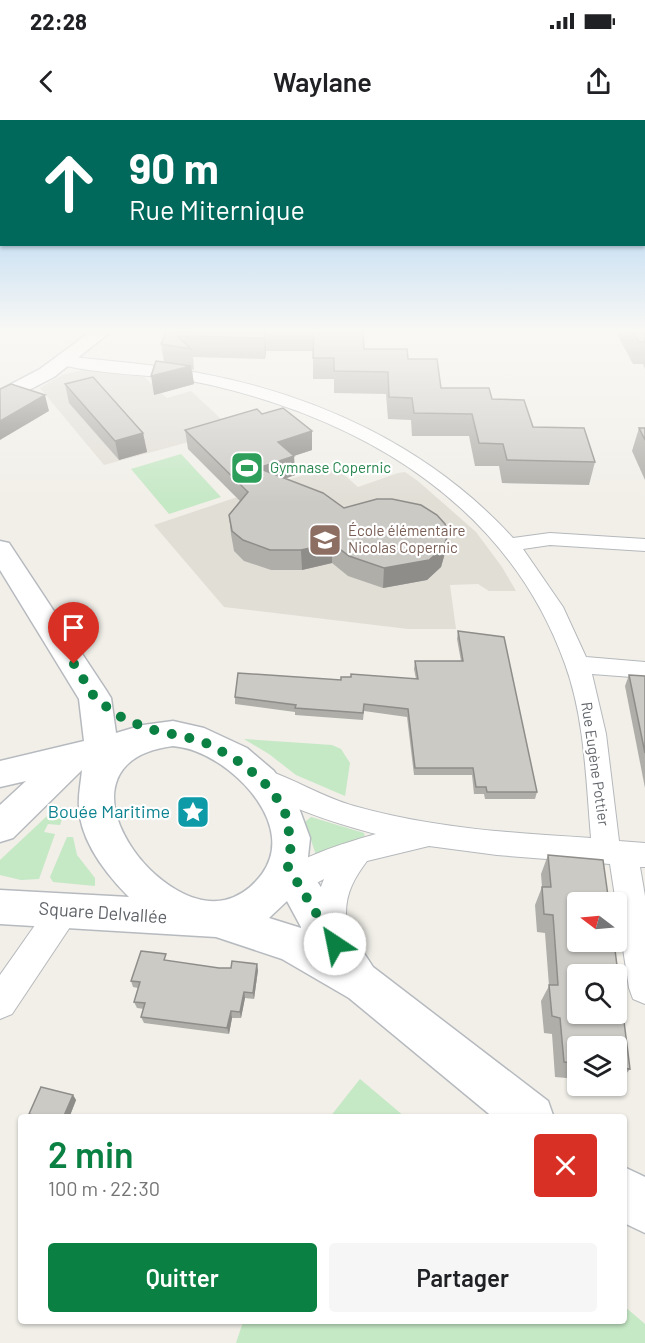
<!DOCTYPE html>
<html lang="fr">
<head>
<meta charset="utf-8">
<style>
	body { margin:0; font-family:Barlow,sans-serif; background:#f6f6f6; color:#202124; height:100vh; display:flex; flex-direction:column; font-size:22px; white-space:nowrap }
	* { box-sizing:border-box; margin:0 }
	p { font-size:20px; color:#757577 }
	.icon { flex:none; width:33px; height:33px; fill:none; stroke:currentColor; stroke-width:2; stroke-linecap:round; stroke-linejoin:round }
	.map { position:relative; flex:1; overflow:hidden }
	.side { position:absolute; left:18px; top:994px; width:609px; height:210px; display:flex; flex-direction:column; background:#fff; border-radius:6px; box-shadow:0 2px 4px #0004 }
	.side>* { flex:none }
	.hud { position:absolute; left:0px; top:0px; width:645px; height:126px; box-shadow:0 2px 4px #0004; background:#00695c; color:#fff; overflow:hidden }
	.needle { width:39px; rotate:286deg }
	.controls { position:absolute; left:567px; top:772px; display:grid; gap:12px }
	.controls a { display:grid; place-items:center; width:60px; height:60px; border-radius:6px; background:#fff; box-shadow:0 2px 4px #0004; font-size:30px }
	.pin { position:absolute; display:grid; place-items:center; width:51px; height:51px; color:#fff; margin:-62px -26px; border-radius:50% 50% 50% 0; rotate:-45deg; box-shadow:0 0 6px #0007 }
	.pin .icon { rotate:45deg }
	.me { position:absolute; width:66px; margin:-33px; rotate:326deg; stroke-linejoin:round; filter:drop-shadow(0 0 4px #0008) }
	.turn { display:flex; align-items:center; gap:21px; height:126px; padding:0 30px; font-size:27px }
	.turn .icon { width:78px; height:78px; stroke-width:2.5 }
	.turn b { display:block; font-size:42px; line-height:51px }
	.round { display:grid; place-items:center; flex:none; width:63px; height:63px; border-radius:6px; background:#f6f6f6 }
	.overview { display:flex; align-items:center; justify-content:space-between; height:102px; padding:0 30px }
	h1 { font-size:36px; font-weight:600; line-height:45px; color:#0b8043 }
	.action { display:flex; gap:12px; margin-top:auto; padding:12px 30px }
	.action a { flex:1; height:69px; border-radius:6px; background:#0b8043; color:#fff; font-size:24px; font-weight:600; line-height:69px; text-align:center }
	.action a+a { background:#f6f6f6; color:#202124 }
	.status { display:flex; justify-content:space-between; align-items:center; height:42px; padding:0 30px; background:#fff; direction:ltr }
	.status svg { height:16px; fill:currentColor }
	header { display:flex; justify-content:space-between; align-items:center; height:78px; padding:0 30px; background:#fff; font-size:27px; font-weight:600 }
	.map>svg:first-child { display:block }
	.education { fill:#e1ded6 }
	.green { fill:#c5e8c5 }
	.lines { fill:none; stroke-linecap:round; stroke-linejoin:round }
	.street-casing { stroke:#b5b8bc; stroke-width:2 }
	.secondary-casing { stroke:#b6babf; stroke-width:3 }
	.street { fill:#fff; fill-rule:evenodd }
	.secondary { fill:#fff; fill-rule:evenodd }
	.wall { fill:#afaea9 }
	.shaded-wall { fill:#8f8d8a }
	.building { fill:#cccac5; stroke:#8f8d8a; stroke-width:1.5; fill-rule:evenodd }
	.route { stroke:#0b8043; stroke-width:10; stroke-dasharray:0 18 }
	.labels { text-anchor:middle; stroke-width:4.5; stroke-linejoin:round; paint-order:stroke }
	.far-leisure-label { font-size:15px; fill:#27864d; stroke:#fff; text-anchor:start }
	.far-education-label { font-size:15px; fill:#785e54; stroke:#fff; text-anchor:start }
	.far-street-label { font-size:15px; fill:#5f6368; stroke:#fff }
	.culture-label { font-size:18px; fill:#0d838f; stroke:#fff; text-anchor:end }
	.street-label { font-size:18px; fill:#5f6368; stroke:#fff }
</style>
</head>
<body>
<div class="status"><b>22:28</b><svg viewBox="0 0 49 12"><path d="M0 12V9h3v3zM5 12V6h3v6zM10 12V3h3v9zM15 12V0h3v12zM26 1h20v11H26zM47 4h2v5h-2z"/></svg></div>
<header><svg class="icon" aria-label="back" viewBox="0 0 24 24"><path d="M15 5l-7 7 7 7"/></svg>Waylane<svg class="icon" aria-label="share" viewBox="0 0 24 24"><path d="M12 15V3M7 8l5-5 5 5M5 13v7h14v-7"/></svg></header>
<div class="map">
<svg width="645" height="1223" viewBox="0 0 645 1223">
	<rect width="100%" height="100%" fill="#f1efe8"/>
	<g class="education">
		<polygon points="83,250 144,257 167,278 191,271 233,310 104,345 40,268 62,255"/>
		<polygon points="333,345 358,367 398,353 405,352 418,361 476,412 502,447 516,471 489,471 478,464 450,465 456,509 408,509 224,487 154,405"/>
	</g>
	<g class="green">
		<polygon points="181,334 221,377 169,394 131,349"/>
		<polygon points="244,619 332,625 341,629 350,643 345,676 296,655 269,634"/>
		<polygon points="61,687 66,688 60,705 48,704 44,712 55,714 39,759 21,760 0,755 0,740 46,697"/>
		<polygon points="311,697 364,713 365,719 317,738 305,702"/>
		<polygon points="67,717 73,717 77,735 95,758 95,766 53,762 50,757"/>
		<polygon points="360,959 405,997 330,997"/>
		<polygon points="624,1186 645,1204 645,1223 236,1223 243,1202 624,1202"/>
	</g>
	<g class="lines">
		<g class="street-casing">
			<g id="street">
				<path d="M63,236c45,5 91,8 136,17 119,22 232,75 314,165l37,-5 95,6v12l-95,-6 -27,4 40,58 23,50 59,5v16l-53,-4 14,60 13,107 26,2v24h-5l5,29v108l-12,-5 -4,-11 -19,-124 -113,-9 -68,-9 -62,15c-12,16 -21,31 -21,52 0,12 3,20 -2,32l-11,4 -11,-4c-10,-22 -7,-45 2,-66l-44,23 -11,-4 -4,-9c13,-27 83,-47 111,-55 -27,-7 -116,-33 -128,-56l4,-7 9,-3c32,10 61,29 93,38 77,22 157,27 237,32 -5,-57 -6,-119 -26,-174 -56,-156 -195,-241 -350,-278 -52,-13 -106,-9 -157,-22l-3,-3z"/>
				<polygon points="63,777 74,781 78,791 74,801 12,894 0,899 0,855 52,781"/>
			</g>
		</g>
		<g class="secondary-casing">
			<g id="secondary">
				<polygon points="90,212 110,212 54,257 0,285 0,270 40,249"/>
				<path d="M0,421l9,2 97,147 5,8 5,35 27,-8 30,-4 31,7 43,20 27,23 25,37 11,30 -3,28 66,101 175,134 6,17h-60l-145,-120 -67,-39 -66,-22 -216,-13v-34l129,7c-22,-22 -49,-56 -50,-90 -1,-12 2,-25 3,-37l-69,68 -13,4v-37l26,-24 -26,6v-26l84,-20 -5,-42 -79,-129zM173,626c7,1 15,2 22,5 44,16 101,76 67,123 -9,12 -21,22 -37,26 -72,16 -179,-138 -52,-154zM287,781l14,26v1l-32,-10z"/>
				<polygon points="624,1047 645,1057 645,1113 624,1103"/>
			</g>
		</g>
		<use href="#street" class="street"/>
		<use href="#secondary" class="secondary"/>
	</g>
	<g class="wall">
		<polygon points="166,212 363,212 364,229 408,239 441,268 492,279 533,307 595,342 589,365 502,363 499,346 475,346 469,316 412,316 411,300 388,299 386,274 334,273 334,259 313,259 313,231 266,231 265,239 193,237 194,250 192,249 194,264 154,275 164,242 161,224"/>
		<polygon points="616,212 645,212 645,249 643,244 633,244"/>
		<polygon points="65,264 143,313 147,332 119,340 69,283"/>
		<polygon points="262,294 312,311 312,330 294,336 295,355 285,359 344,388 448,413 445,433 441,447 427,460 383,468 348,456 332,443 302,450 271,450 244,441 234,431 231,414 229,395 240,381 188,329 185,310"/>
		<polygon points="639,308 645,308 645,360 632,331"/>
		<polygon points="458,511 537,672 535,679 485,679 484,674 474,674 472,655 414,655 407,597 364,591 363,600 295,595 295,592 235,584 235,577 341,560 351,557 416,559 414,549 415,541 461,541 457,519"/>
		<polygon points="629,555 645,556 645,668 625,566"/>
		<polygon points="548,735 630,949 619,963 616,963 616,927 578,927 578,959 555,957 552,914 544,913 541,881 549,866 545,813 537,812 535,785 542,767 541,754"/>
		<polygon points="167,841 219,848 258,850 254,879 245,878 241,898 232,898 229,914 144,903 141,897 144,889 137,888 134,882 138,868 133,867 131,861"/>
		<polygon points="73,975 76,980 69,998 32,998 29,994"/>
	</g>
	<g class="shaded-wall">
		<polygon points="265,212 266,231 265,239 264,218"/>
		<polygon points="191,246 194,264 154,275 151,256"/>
		<polygon points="45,275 49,291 0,320 0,301"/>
		<polygon points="312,311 312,330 278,341 278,322"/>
		<polygon points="143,313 147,332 119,340 115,321"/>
		<polygon points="294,336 295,355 259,367 258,348"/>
		<polygon points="448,413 445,433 441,447 427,460 383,468 384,448"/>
		<polygon points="332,423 332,443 302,450 301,430"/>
		<polygon points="257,844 258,850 254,879 253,873"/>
		<polygon points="244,872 245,878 241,898 240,892"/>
		<polygon points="231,891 232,898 229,914 227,908"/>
		<polygon points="73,975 76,980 69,998 63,998"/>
	</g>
	<g class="building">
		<polygon points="166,212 265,212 264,218 177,216 191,229 161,224"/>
		<polygon points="314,212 363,212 364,229 407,229 408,239 437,239 441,268 489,268 492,279 524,280 533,307 584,308 595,342 507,340 503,324 479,323 472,294 414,293 412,278 389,277 388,252 334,251 334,238 313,238"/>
		<polygon points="633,212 645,212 645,222 639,222"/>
		<polygon points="156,241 191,246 151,256"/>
		<polygon points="93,257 143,313 115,321 65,264"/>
		<polygon points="11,264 45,275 0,301 0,269"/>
		<polygon points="283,288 312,311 278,322 294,336 258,348 323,373 344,388 377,379 392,379 421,385 437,395 445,404 448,413 444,427 429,440 384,448 349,436 332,423 301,430 270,430 243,420 232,411 229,395 248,372 185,310 257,289 262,294"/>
		<polygon points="639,308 645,308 645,320"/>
		<polygon points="458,511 504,517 537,672 487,672 486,667 476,667 473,648 415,648 408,589 364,584 363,593 295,588 296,585 235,577 238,553 341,560 341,557 351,557 351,554 418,559 415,541 463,541"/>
		<polygon points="629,555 645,556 645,633"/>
		<path d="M548,735l55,5 6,43h-31v39h36l16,127 -14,-2v-20h-38v16l-14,-1 -4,-44 -8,-2 -3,-31h9l-5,-70 -9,-1 -2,-27h9zM578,855h38v39h-38z"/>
		<polygon points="141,831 166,834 164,840 219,848 231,848 232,841 257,844 253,873 244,872 240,892 231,891 227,908 141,897 145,883 134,882 140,862 131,861"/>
		<polygon points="41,967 73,975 63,998 44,998 29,994"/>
	</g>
	<linearGradient id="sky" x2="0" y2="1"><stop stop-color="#8fc3f1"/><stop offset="0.55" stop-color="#f9f8f5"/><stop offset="1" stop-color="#f9f8f5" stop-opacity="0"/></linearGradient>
	<rect width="645" height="383" fill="url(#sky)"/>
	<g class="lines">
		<polyline class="route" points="74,544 95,578 119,596 146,608 202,621 234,638 260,658 275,675 286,695 291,724 288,747 335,824"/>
	</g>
	<defs>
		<g id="stadium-square" transform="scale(1.725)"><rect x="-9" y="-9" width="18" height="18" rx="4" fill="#2e9e5b" stroke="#fff"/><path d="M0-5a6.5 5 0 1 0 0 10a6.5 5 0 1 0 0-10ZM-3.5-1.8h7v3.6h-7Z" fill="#fff"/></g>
		<g id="school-square" transform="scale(1.725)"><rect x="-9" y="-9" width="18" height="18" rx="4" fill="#8d6e63" stroke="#fff"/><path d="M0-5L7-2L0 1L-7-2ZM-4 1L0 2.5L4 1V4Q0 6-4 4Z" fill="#fff"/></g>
		<g id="sight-square" transform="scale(1.725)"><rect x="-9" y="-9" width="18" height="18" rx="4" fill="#0f9aa8" stroke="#fff"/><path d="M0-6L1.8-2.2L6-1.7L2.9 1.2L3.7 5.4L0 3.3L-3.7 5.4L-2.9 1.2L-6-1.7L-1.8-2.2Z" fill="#fff"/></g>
	</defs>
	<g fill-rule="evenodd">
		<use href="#stadium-square" x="247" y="348"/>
		<use href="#school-square" x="325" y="420"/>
		<use href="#sight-square" x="193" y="692"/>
	</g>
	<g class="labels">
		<g class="far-leisure-label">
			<text x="270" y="353">Gymnase Copernic</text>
		</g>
		<g class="far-education-label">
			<text x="348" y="416">École élémentaire<tspan x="348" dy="17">Nicolas Copernic</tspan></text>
		</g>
		<g class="far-street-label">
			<text transform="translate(595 644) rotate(82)" y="5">Rue Eugène Pottier</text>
		</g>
		<g class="culture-label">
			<text x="170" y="698">Bouée Maritime</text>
		</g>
		<g class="street-label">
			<text transform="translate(103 793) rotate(4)" y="6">Square Delvallée</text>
		</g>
	</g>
</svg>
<div class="controls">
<a><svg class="needle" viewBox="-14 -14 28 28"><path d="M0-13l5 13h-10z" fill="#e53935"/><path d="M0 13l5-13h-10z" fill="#757577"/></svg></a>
<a><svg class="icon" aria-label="search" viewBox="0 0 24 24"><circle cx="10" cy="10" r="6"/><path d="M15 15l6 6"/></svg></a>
<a><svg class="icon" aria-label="layers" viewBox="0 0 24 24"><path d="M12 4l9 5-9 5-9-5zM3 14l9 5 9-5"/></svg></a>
</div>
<div class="pin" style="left:74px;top:544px;background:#d93025"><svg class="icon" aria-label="arrive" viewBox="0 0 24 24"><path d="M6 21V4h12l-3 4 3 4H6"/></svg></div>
<svg class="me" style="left:335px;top:824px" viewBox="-20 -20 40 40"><circle r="19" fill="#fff"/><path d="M0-13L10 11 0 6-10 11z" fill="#0b8043"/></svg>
<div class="hud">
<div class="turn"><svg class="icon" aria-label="ahead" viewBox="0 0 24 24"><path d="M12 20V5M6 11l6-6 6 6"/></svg><div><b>90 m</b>Rue Miternique</div></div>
</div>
<section class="side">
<div class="overview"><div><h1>2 min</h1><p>100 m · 22:30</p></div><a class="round" style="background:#d93025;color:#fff"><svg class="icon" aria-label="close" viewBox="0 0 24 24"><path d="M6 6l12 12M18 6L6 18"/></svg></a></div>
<div class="action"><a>Quitter</a><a>Partager</a></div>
</section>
</div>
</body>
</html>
